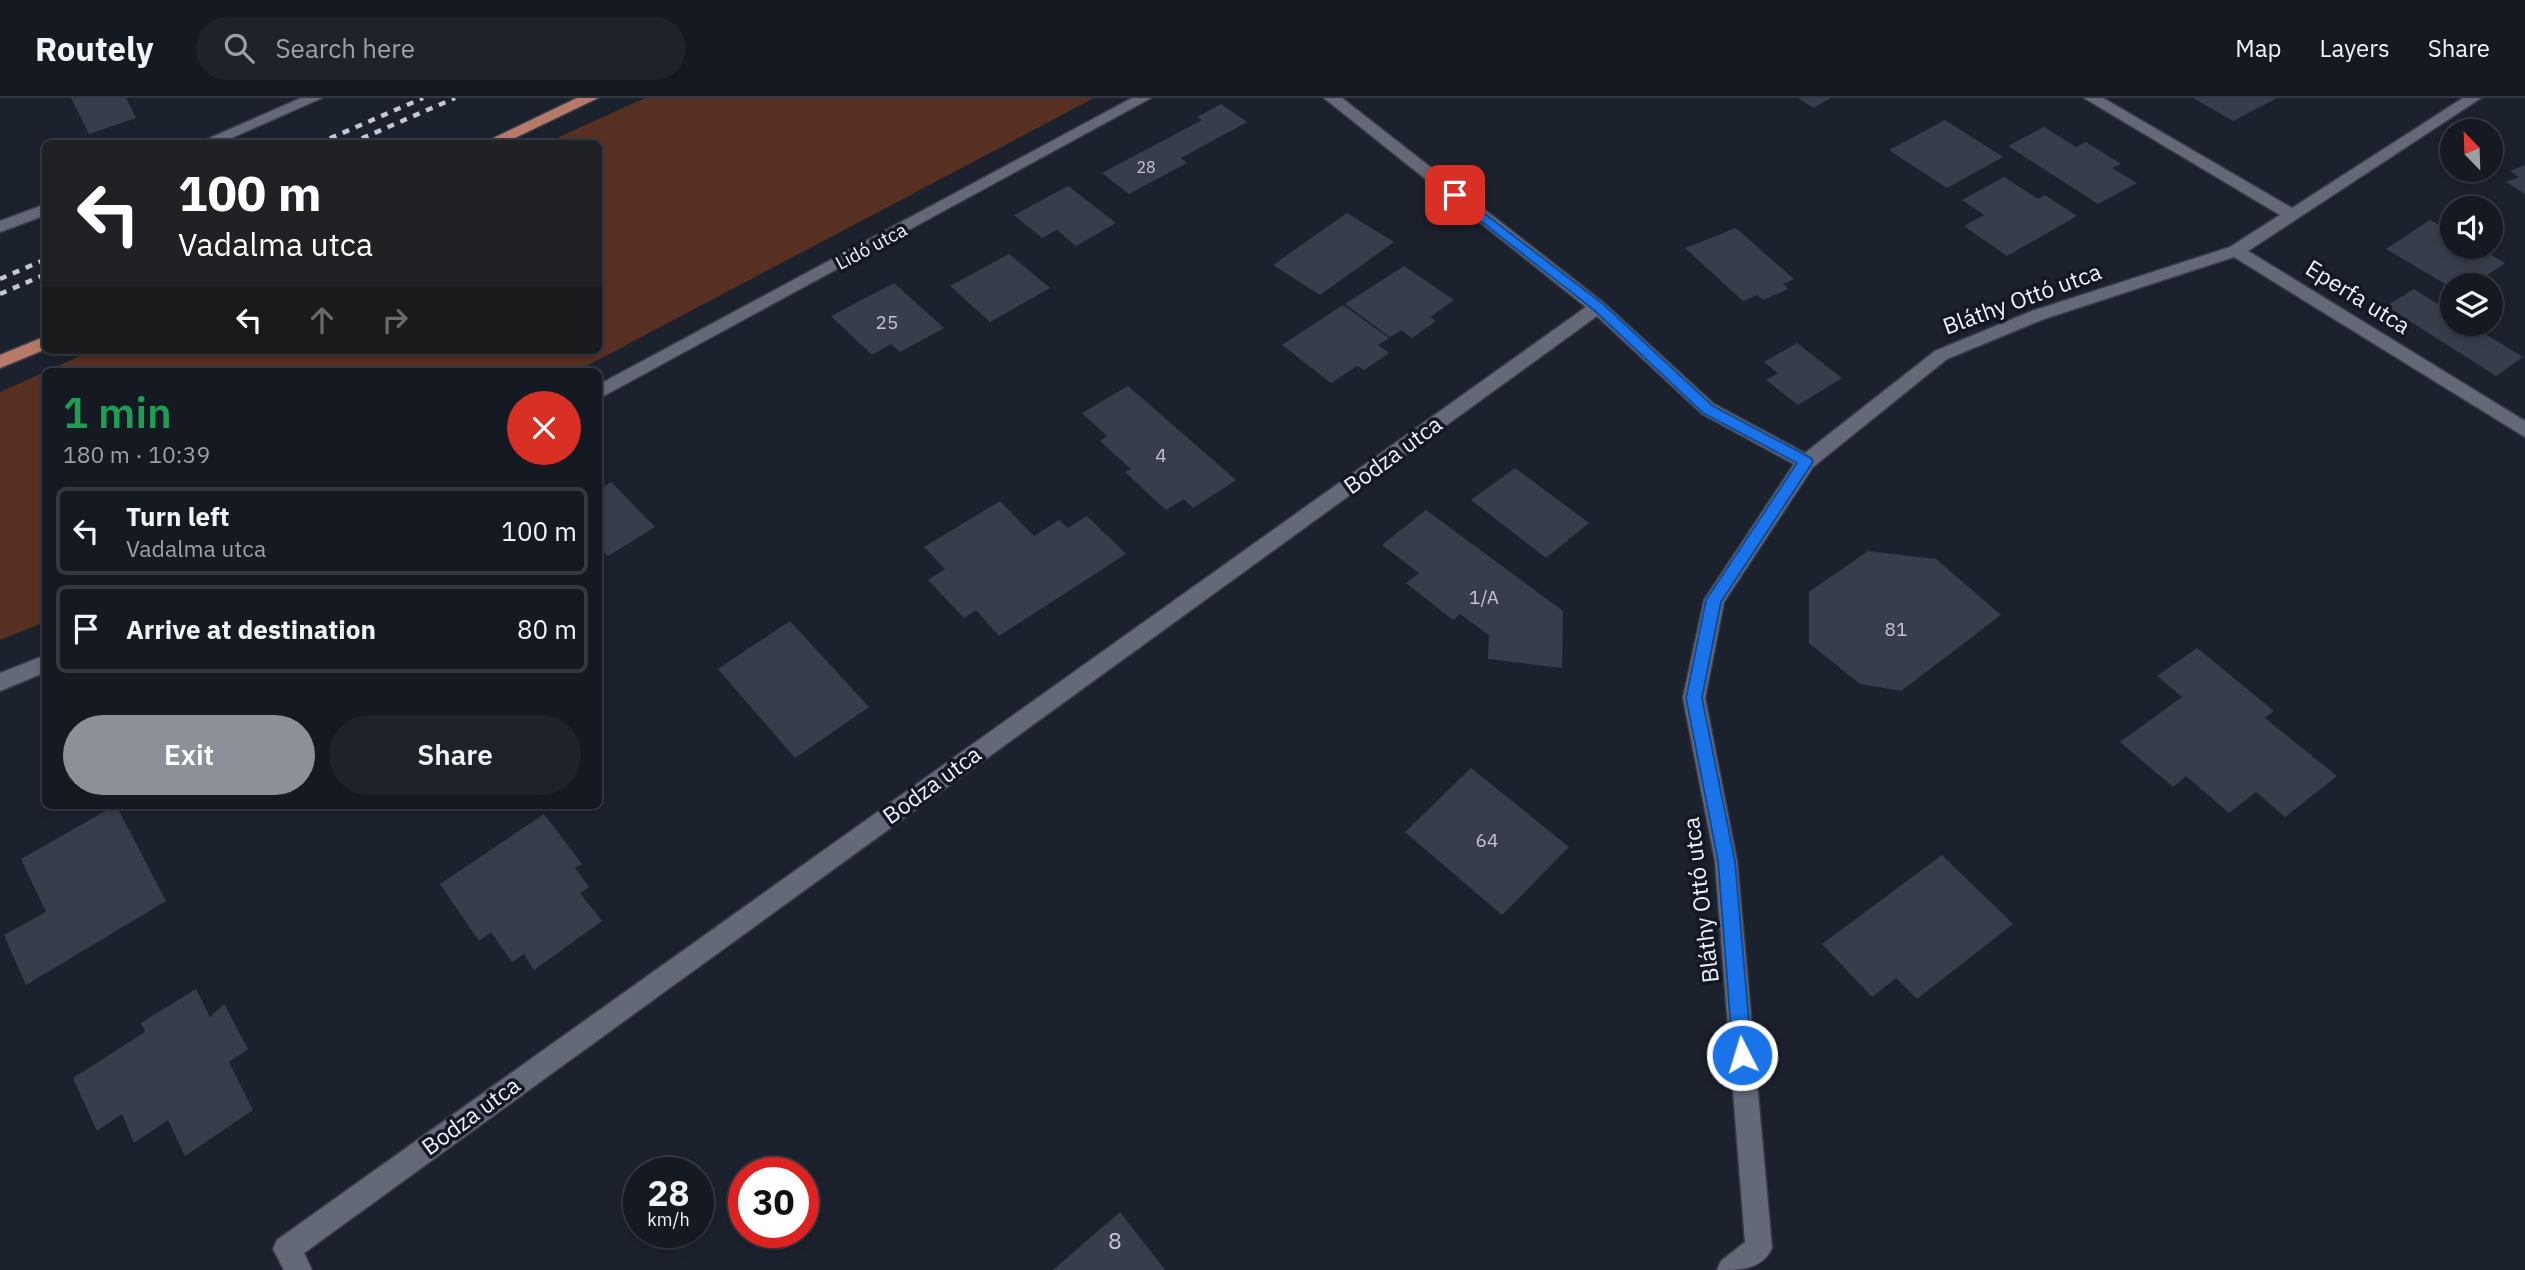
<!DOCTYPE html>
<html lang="en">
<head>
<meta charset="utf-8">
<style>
	body { margin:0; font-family:"IBM Plex Sans",sans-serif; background:#1e222a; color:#f1f3f6; height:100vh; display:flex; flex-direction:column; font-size:26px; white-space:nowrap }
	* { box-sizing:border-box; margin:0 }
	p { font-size:23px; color:#9da0a5 }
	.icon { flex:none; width:38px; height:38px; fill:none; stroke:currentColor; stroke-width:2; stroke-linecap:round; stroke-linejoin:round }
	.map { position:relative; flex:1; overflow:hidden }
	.drawer { position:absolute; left:42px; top:270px; width:560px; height:441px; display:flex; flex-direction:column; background:#151922; border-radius:10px; box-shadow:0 4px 10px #0003,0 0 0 2px #343840 }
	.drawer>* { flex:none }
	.guide { position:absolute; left:42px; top:42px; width:560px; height:214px; border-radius:10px; box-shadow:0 4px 10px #0003,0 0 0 2px #343840; background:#202124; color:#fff; overflow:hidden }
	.needle { width:46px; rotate:337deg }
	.tools { position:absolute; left:2440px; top:21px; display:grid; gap:14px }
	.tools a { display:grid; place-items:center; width:63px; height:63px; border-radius:50%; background:#151922; box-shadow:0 4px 10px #0003,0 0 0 2px #343840; font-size:35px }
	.speed { position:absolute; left:623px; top:1059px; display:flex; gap:14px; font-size:35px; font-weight:700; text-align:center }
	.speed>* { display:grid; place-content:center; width:91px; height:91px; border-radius:50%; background:#151922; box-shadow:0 4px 10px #0003,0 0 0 2px #343840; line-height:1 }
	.speed small { font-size:18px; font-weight:400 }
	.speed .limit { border:10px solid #d22; background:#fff; color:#111 }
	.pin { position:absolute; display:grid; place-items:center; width:60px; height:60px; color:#fff; margin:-30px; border-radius:14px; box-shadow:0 4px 10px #0006 }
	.me { position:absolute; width:77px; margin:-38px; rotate:355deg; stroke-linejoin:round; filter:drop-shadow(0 0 5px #0008) }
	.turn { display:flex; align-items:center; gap:24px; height:147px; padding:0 21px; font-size:32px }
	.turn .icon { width:91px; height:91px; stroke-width:2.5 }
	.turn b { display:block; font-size:49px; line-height:60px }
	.lanes { display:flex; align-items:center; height:66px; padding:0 21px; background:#0003; justify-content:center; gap:35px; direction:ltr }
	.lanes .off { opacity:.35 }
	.round { display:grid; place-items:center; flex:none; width:74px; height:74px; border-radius:37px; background:#1e222a }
	.overview { display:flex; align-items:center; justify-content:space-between; height:119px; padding:0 21px }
	h1 { font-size:42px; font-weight:600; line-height:52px; color:#1e9e55 }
	.button { display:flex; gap:14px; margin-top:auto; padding:14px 21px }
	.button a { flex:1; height:80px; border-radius:42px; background:#8c9099; color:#fff; font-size:28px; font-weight:600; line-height:80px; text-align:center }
	.button a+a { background:#1e222a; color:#f1f3f6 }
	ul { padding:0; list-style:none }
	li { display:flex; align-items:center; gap:21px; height:88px; margin:0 14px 10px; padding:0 7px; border:4px solid #343840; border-radius:10px }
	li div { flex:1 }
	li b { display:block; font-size:26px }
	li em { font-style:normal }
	header { display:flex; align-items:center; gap:42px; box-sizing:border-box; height:98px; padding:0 35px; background:#151922; border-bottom:2px solid #343840 }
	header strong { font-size:33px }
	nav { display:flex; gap:38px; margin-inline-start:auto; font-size:24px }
	.search { width:490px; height:63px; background:#1e222a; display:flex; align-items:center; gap:18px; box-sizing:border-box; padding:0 24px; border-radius:38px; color:#9da0a5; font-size:26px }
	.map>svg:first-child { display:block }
	.green { fill:#583021 }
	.building { fill:#373d4c }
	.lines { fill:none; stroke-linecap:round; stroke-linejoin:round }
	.street-casing { stroke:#393d49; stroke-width:3 }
	.primary-casing { stroke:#393d49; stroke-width:3 }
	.street { fill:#636979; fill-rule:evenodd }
	.primary { fill:#b87a68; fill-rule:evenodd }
	.rail { stroke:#c4c8d2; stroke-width:4.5; stroke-dasharray:7 7; stroke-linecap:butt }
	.route { fill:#1a73e8; stroke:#114b97; stroke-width:2 }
	.labels { text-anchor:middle; stroke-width:7; stroke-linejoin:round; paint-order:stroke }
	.far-number-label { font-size:16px; fill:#c1c6d0 }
	.far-street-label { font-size:19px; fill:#eff3fc; stroke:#131824 }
	.number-label { font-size:19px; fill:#c1c6d0 }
	.street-label { font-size:23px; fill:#eff3fc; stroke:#131824 }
	.near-number-label { font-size:23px; fill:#c1c6d0 }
</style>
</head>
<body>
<header>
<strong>Routely</strong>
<div class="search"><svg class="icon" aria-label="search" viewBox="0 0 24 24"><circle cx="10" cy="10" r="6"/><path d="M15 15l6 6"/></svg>Search here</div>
<nav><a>Map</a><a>Layers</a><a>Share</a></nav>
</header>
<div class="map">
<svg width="2525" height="1172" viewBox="0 0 2525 1172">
	<rect width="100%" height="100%" fill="#1c212e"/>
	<g class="green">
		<polygon points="645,0 1094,0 577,273 47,273 93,252 598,252 598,46 546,45"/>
		<polygon points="45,274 45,524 0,542 0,294"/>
	</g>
	<g class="building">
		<polygon points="71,0 126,0 136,20 89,36"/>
		<polygon points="1798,0 1831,0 1813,10"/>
		<polygon points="2193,0 2277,0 2233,23"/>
		<polygon points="1221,6 1247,24 1181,60 1187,65 1129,96 1102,75 1202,22 1197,19"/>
		<polygon points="1945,22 2003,59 1947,90 1889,52"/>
		<polygon points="2044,29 2076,49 2086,44 2121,66 2112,70 2137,85 2098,106 2008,48"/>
		<polygon points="2525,67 2525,96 2506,84 2519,79 2510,73"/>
		<polygon points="2004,79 2038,101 2045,97 2077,118 2007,158 1964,128 1984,117 1962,102"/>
		<polygon points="1068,88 1116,125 1076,148 1057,132 1042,140 1014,117"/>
		<polygon points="1347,115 1394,144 1320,197 1273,167"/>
		<polygon points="2430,122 2452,134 2452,149 2477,149 2505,165 2480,182 2473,178 2452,190 2386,151"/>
		<polygon points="1736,130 1794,181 1783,186 1788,191 1763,202 1757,197 1743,203 1685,150"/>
		<polygon points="1009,156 1050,190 990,224 950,188"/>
		<polygon points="1404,168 1454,202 1430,219 1436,223 1412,240 1401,232 1390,239 1345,206"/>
		<polygon points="894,185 944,230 900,254 891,246 872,257 831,218"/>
		<polygon points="2414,191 2452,215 2452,226 2469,226 2523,259 2496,278 2386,208"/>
		<polygon points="1343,207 1389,240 1378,247 1389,255 1364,272 1357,268 1331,285 1282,247"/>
		<polygon points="1797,245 1842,280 1798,307 1766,282 1778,275 1764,264"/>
		<polygon points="1128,288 1236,382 1193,410 1184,401 1166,412 1125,374 1131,371 1100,343 1107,338 1082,315"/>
		<polygon points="1515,370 1589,425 1546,460 1471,402"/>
		<polygon points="611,384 655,429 608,458 598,449 598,392"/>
		<polygon points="1000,403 1034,438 1059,422 1068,430 1087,418 1126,456 999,538 976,512 964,520 928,482 945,471 924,449"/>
		<polygon points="1426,412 1563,513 1562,570 1488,561 1489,537 1460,516 1453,522 1406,485 1419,475 1382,447"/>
		<polygon points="1868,453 1936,461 2001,517 1901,593 1860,586 1809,545 1809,494"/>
		<polygon points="790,523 869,609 795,660 718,571"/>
		<polygon points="2197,550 2274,613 2265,620 2337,678 2285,719 2256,694 2229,715 2186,678 2173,689 2120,644 2182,599 2157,578"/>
		<polygon points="1471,670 1569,749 1502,817 1405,734"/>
		<polygon points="116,707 166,803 26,887 4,837 46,814 21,761"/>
		<polygon points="544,716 582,766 575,770 589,789 580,795 602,823 534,872 524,856 512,864 491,834 479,843 440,786"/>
		<polygon points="1942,757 2013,826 1917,901 1896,880 1872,899 1822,846"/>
		<polygon points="196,891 210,919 224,906 248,951 229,964 253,1012 185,1058 168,1022 134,1045 122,1016 97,1033 73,980 145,934 141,925"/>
		<polygon points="1120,1114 1165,1172 1053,1172"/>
	</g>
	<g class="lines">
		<g class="street-casing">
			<g id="street">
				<polygon points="301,0 322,0 218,46 196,46"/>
				<polygon points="1132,0 1151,0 598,301 598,287"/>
				<path d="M1324,0h18l262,205 110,101 91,49 130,-102 97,-40 198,-64 50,-32 -196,-117h19l189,110 171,-110h18l-233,153 277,170v16l-291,-180 -190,62 -97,40 -134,108 -89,135 -19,96 32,163 35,387c-10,22 -32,22 -55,22l4,-9 24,-19 -30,-381 -32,-163 21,-98 90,-136 -92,-50 -105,-98 -1293,937 8,17h-28l-11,-21 4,-9 1309,-933z"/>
				<polygon points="46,106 46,117 0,134 0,123"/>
				<polygon points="46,557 46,574 0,593 0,575"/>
			</g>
		</g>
		<g class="primary-casing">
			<g id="primary">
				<polygon points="577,0 598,0 502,46 481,46"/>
				<polygon points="46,238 46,251 0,270 0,257"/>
			</g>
		</g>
		<use href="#street" class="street"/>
		<use href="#primary" class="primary"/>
		<g class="rail">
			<polyline points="317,46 423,0"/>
			<polyline points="349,46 455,0"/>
			<polyline points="0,181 46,161"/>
			<polyline points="0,196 46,176"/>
		</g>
	</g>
	<polygon class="route" points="1455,93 1603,206 1713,308 1811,360 1813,364 1721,504 1702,600 1735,763 1752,957 1749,963 1742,966 1736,963 1733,957 1718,763 1686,600 1706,502 1797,365 1703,315 1594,212 1450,99 1450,94"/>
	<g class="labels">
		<g class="far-number-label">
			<text x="1146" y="75">28</text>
		</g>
		<g class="far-street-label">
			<text transform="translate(871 148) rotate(-28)" y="7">Lidó utca</text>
		</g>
		<g class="number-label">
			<text x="887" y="231">25</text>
			<text x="1161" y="364">4</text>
			<text x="1484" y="506">1/A</text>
			<text x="1896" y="538">81</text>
			<text x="1487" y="749">64</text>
		</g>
		<g class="street-label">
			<text transform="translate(2358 199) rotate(32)" y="8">Eperfa utca</text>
			<text transform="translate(2022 201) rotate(-20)" y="8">Bláthy Ottó utca</text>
			<text transform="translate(1393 357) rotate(-36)" y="8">Bodza utca</text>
			<text transform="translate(932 687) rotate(-36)" y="8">Bodza utca</text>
			<text transform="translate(1701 802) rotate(-97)" y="8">Bláthy Ottó utca</text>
			<text transform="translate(471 1018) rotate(-36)" y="8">Bodza utca</text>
		</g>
		<g class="near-number-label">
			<text x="1115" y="1151">8</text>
		</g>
	</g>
</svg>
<div class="tools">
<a><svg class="needle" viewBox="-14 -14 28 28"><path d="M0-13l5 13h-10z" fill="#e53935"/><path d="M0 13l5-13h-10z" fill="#9da0a5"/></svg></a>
<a><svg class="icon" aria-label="sound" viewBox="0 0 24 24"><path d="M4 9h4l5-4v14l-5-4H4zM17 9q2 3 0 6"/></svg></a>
<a><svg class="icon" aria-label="layers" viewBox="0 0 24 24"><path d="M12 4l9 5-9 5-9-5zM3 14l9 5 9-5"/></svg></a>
</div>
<div class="speed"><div>28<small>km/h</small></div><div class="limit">30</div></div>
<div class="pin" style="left:1455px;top:97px;background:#d93025"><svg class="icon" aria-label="arrive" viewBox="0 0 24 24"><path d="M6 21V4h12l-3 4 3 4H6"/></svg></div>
<svg class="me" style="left:1742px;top:957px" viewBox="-20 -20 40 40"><circle r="17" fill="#1a73e8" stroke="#fff" stroke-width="3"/><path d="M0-11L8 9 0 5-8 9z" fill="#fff"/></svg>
<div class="guide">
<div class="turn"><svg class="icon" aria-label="left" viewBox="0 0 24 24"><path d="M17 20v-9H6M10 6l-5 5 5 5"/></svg><div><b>100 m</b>Vadalma utca</div></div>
<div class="lanes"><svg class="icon" aria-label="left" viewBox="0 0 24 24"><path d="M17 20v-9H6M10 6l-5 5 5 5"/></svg><svg class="icon off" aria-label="ahead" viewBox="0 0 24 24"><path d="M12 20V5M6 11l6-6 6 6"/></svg><svg class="icon off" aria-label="right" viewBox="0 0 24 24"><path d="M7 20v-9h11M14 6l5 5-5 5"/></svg></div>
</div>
<section class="drawer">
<div class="overview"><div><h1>1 min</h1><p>180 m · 10:39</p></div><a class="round" style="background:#d93025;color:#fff"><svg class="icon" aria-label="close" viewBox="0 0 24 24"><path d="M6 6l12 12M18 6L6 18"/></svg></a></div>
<ul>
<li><svg class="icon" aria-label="left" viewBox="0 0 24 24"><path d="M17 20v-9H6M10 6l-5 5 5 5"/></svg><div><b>Turn left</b><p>Vadalma utca</p></div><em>100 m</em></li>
<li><svg class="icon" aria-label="arrive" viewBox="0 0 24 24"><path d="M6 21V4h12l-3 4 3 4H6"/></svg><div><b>Arrive at destination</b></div><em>80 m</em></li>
</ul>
<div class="button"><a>Exit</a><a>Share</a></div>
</section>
</div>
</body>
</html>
